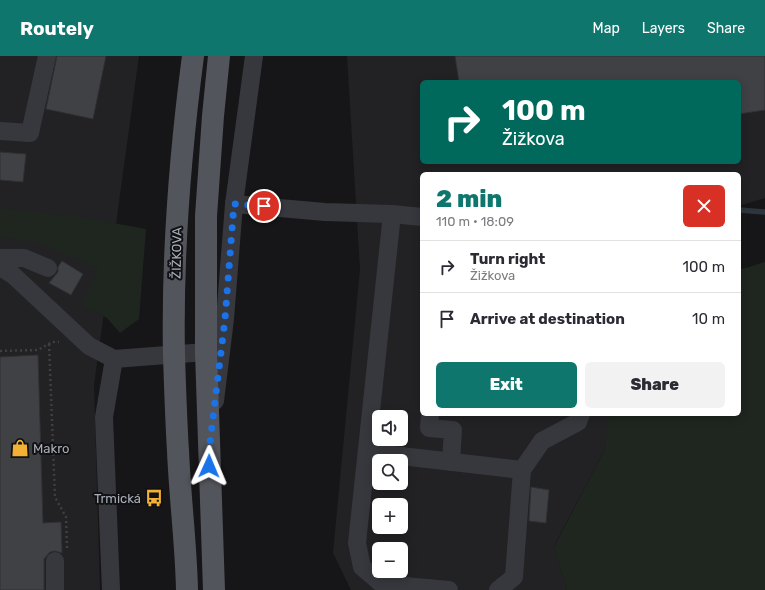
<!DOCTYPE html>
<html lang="en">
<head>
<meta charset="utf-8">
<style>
	body { margin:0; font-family:Rubik,sans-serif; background:#f2f2f3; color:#2b2b33; height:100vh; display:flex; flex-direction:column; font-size:15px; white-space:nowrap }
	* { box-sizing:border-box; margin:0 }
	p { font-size:13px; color:#7c7c81 }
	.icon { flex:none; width:22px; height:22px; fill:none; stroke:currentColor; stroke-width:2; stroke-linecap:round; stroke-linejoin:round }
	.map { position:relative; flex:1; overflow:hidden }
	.details { position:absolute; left:420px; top:116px; width:321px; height:244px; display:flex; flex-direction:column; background:#fff; border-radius:6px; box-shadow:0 2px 10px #0003 }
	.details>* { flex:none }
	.hud { position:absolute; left:420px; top:24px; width:321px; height:84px; border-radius:6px; box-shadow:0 2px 10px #0003; background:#00695c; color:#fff; overflow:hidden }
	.tools { position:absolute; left:372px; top:354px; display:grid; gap:8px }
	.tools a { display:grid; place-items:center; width:36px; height:36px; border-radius:6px; background:#fff; box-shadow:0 2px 10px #0003; font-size:20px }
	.pin { position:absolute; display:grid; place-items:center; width:34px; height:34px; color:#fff; margin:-17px; border:2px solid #fff; border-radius:50%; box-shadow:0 1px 4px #0007 }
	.me { position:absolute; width:44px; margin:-22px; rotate:1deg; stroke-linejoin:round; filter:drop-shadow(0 0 3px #0008) }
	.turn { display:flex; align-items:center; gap:14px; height:84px; padding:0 16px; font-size:18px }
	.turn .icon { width:52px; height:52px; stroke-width:2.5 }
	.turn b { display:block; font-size:28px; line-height:34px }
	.round { display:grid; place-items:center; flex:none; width:42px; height:42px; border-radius:6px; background:#f2f2f3 }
	.overview { display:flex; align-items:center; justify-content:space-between; height:68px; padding:0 16px }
	h1 { font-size:24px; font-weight:800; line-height:30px; color:#0f766e }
	.action { display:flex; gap:8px; margin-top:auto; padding:8px 16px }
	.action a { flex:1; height:46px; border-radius:6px; background:#0f766e; color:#fff; font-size:16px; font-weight:800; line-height:46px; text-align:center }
	.action a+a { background:#f2f2f3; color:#2b2b33 }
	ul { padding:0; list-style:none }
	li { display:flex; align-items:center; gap:12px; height:52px; padding:0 16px; border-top:1px solid #e1e1e2 }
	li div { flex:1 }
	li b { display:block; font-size:15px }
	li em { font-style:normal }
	header { display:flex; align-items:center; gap:24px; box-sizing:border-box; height:56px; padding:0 20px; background:#0f766e; color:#fff }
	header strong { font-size:19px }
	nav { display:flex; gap:22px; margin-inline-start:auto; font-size:14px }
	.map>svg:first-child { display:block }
	.built { fill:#222225; fill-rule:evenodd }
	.green { fill:#1e261f }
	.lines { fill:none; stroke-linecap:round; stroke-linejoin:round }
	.stream { stroke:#2c353c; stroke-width:5.5 }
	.building { fill:#404145; stroke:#303034 }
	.path { stroke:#3d3f44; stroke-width:2.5; stroke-dasharray:2 3; stroke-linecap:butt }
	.minor { stroke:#37383d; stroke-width:18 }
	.major { stroke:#53555c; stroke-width:22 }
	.route { stroke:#1a73e8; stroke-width:7; stroke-dasharray:0 12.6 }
	.labels { text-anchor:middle; stroke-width:4; stroke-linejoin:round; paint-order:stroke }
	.street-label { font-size:13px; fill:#a8adb8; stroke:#111113 }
	.poi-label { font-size:13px; fill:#a8adb8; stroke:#111113; text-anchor:start }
</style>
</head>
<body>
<header>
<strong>Routely</strong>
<nav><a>Map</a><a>Layers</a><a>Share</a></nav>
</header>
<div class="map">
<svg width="765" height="534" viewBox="0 0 765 534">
	<rect width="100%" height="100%" fill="#161618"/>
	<g class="built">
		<polygon points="0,0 139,0 94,329 100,534 0,534"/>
		<path d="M347,0h418v142l-26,8v-32h-317v240h190l-7,35 -51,97 13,44h-216l-18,-37 27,-284zM422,26h317v80h-317zM379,361h22v22h-22zM379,405h22v22h-22zM379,449h22v22h-22zM379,493h22v22h-22z"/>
	</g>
	<g class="green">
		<polygon points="0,152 75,160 146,173 139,263 120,277 107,262 82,250 98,213 37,186 0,181"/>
		<polygon points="765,206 765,534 567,534 554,491 605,393 609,358 739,358 739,214"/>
	</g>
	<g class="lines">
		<polyline class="stream" points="739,154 765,156"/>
	</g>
	<g class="building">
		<polygon points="57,0 106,0 93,63 46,53"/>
		<polygon points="455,0 765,0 765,54 739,58 739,26 459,26"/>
		<polygon points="0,96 26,98 23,126 0,124"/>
		<polygon points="62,205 83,218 71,239 49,227 58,216 58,211"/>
		<polygon points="38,299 43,467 61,466 62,497 55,495 50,496 44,503 44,534 0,534 0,301"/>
		<polygon points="531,431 549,434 546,467 529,465"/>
	</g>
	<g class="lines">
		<g class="path">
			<polyline points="49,288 55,441 66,461 67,492"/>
			<polyline points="0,295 38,294 52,286 59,286"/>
		</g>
		<g class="minor">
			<polyline points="0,75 30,77 47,0"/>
			<polyline points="234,148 325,156 392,158 422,161"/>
			<polyline points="392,158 357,487 362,511 382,528 449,534"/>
			<polyline points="0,202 24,202 48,212"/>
			<polyline points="0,211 13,219 89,290 114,303"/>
			<polyline points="215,345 225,263 234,148 254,0"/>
			<polyline points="430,358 429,372 453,374 451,406"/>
			<polyline points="367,396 522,414 514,521 498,534"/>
			<polyline points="522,414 542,385 578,366 581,358"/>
			<polyline points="55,505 55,534"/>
			<polyline points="111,534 104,361 114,303 206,296"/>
		</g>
		<g class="major">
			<path d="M187,534c-1,-46 -7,-92 -9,-139 -2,-32 -3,-64 -4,-96 -2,-100 6,-200 19,-299"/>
			<polyline points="214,534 206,296 206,160 213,60 219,0"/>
		</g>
	</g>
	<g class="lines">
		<polyline class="route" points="209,410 209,395 225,263 234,148 264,150"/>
	</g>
	<defs>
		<g id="shop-bare" transform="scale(1.38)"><path d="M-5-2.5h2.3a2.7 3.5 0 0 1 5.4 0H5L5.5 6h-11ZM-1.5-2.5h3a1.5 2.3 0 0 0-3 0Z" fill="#f2b134" stroke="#111113" stroke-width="2.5" paint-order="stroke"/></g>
		<g id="bus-bare" transform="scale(1.38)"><path d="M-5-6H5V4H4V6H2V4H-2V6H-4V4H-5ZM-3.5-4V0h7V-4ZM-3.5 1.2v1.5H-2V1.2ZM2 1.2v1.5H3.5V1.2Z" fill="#f2b134" stroke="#111113" stroke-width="2.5" paint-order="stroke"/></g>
	</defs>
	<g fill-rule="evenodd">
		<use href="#shop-bare" x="20" y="392"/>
		<use href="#bus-bare" x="154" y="442"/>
	</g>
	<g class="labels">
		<g class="street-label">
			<text transform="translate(176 197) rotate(-89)" y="5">ŽIŽKOVA</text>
		</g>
		<g class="poi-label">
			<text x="33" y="397">Makro</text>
			<text x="141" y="447" text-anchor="end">Trmická</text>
		</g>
	</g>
</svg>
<div class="tools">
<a><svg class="icon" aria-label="sound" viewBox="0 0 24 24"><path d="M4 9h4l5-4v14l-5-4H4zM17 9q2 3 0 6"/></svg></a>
<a><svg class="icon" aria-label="search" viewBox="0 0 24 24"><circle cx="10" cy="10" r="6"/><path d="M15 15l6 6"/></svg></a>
<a>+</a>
<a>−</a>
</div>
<div class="pin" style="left:264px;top:150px;background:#d93025"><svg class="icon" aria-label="arrive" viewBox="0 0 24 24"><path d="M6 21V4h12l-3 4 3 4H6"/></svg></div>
<svg class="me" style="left:209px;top:410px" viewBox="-20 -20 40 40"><path d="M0-17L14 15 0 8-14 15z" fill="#1a73e8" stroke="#fff" stroke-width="4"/></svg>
<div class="hud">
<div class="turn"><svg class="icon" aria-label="right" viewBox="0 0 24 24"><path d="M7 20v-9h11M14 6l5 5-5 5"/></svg><div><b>100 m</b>Žižkova</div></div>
</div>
<section class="details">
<div class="overview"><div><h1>2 min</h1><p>110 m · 18:09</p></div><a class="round" style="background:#d93025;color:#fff"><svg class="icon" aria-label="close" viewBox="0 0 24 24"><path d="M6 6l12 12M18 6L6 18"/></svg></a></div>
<ul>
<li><svg class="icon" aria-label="right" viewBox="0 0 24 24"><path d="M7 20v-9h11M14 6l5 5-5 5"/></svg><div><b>Turn right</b><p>Žižkova</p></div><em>100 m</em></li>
<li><svg class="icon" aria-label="arrive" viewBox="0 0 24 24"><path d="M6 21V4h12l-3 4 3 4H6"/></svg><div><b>Arrive at destination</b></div><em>10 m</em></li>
</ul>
<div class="action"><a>Exit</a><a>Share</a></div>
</section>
</div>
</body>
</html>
